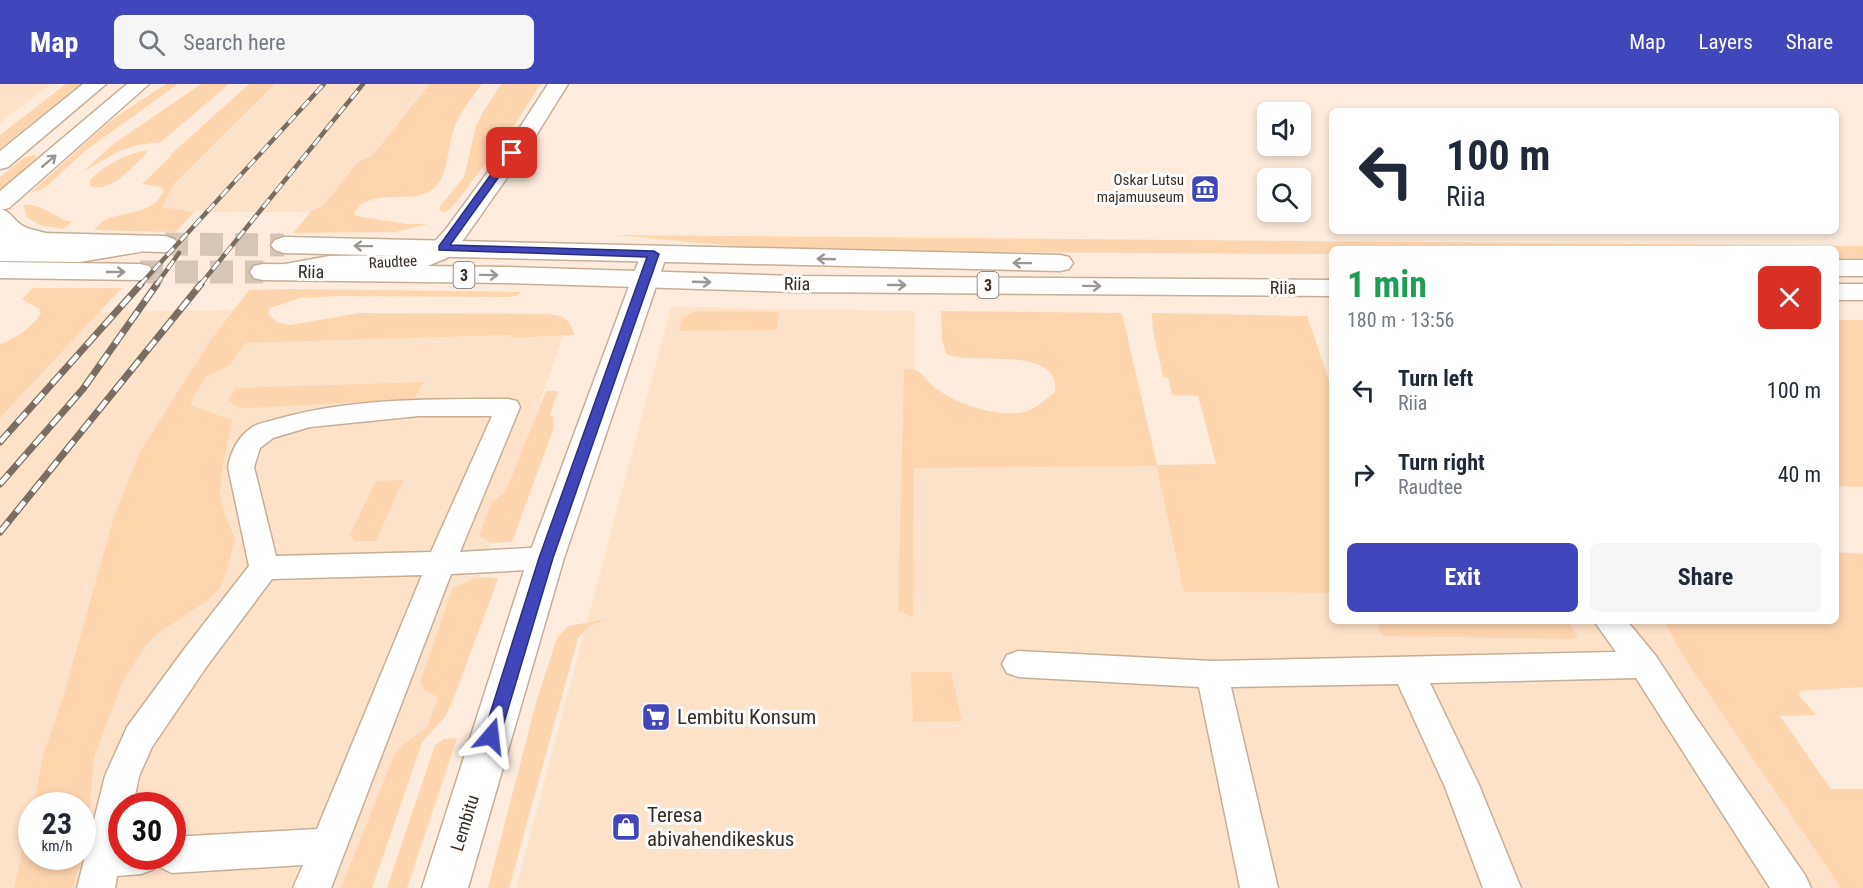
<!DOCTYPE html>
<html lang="en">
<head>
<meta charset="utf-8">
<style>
	body { margin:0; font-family:"Roboto Condensed",sans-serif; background:#f6f6f7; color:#1f2937; height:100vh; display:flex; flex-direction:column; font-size:22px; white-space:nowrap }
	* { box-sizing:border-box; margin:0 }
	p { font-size:20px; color:#747a83 }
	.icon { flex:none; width:33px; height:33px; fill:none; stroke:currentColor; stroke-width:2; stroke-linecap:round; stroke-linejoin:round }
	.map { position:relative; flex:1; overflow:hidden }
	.side { position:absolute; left:1329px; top:162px; width:510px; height:378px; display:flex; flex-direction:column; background:#fff; border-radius:9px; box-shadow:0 3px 9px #0003 }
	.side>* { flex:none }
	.guide { position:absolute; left:1329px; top:24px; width:510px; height:126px; border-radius:9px; box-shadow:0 3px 9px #0003; background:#fff; color:#1f2937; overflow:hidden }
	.fabs { position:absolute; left:1257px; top:18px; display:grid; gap:12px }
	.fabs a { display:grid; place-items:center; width:54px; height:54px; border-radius:9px; background:#fff; box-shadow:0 3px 9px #0003; font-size:30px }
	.speed { position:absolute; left:18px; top:708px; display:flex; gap:12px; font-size:30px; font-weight:700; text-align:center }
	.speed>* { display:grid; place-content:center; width:78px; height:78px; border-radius:50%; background:#fff; box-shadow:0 3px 9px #0003; line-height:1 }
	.speed small { font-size:15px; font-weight:400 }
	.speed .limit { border:9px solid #d22; background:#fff; color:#111 }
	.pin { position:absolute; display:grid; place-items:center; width:51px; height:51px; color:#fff; margin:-26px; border-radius:12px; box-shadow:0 3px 9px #0006 }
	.me { position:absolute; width:66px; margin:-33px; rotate:17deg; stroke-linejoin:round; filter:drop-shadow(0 0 4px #0008) }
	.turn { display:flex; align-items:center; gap:21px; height:126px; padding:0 18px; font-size:27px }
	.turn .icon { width:78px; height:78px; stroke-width:2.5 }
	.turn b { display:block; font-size:42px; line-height:51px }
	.round { display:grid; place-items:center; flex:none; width:63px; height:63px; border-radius:9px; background:#f6f6f7 }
	.overview { display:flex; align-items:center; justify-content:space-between; height:102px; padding:0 18px }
	h1 { font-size:36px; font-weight:700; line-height:45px; color:#1e9e55 }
	.action { display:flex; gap:12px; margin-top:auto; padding:12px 18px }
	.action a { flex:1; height:69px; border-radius:9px; background:#4146bb; color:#fff; font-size:24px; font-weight:700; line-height:69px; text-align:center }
	.action a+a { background:#f6f6f7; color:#1f2937 }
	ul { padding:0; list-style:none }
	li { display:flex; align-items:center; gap:18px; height:84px; padding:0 18px }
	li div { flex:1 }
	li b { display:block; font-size:22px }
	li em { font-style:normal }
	header { display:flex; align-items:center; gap:36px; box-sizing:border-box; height:84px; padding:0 30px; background:#4146bb; color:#fff }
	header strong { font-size:28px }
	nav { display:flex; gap:33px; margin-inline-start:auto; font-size:21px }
	.search { width:420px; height:54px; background:#f6f6f7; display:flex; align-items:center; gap:15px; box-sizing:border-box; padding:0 21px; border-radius:9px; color:#747a83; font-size:22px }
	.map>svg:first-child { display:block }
	.built { fill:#fde2ca; fill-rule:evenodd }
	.green { fill:#ffd5ae }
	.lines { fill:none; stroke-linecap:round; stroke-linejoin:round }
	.trunk-tunnel { stroke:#d5c6b8; stroke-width:23; stroke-dasharray:23 12; stroke-linecap:butt }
	.service-casing { stroke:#c7ae96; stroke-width:3 }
	.minor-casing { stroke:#c7ae96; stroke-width:3 }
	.tertiary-casing { stroke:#c7ae96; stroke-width:3 }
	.trunk-casing { stroke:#c7ae96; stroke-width:3 }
	.service { fill:#fff; fill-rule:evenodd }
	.minor { fill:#fff; fill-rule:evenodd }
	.tertiary { fill:#fff; fill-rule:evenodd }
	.trunk { fill:#fff; fill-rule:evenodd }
	.rail-far1-casing { stroke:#7a6e62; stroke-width:4.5 }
	.rail-casing { stroke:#7a6e62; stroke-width:7 }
	.rail-far1 { stroke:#fdfdfd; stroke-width:3; stroke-dasharray:10; stroke-linecap:butt }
	.rail { stroke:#fdfdfd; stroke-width:4.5; stroke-dasharray:13; stroke-linecap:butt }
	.oneway { stroke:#9b9691 }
	.route { fill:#4146bb; stroke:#2a2e7a; stroke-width:1.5 }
	.labels { text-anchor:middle; stroke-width:6; stroke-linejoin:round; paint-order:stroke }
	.far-poi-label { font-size:15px; fill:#372d23; stroke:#fdfdfd; text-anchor:end }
	.far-street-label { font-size:15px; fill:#372d23; stroke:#fdfdfd }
	.shield { fill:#fdfdfd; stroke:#726b64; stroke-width:1.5 }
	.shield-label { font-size:16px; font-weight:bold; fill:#372d23 }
	.street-label { font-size:18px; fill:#372d23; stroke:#fdfdfd }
	.near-poi-label { font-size:21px; fill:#372d23; stroke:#fdfdfd; text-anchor:start }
</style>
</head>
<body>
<header>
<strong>Map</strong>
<div class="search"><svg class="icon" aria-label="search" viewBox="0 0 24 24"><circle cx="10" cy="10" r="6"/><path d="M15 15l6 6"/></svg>Search here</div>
<nav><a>Map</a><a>Layers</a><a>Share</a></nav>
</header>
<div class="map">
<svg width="1863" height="804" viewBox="0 0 1863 804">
	<rect width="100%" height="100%" fill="#fdecdd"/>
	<g class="built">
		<polygon points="0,0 51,0 0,39"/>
		<polygon points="275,0 428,0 373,71 358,78 323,122 305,128 194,128 161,124 174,100"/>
		<polygon points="671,223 915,227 914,384 1156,382 1184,508 1332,509 1332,537 1664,537 1684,574 1841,804 516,804"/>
		<path d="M233,226l12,33 269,-8 -1,3 50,-2 -191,552h-372v-470l100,-106zM32,722h50v50h-50zM122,722h50v50h-50z"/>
	</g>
	<g class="green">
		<polygon points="66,0 81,0 0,64 0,51"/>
		<polygon points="166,0 178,0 85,67 45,104 30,109 114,34"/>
		<polygon points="201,0 229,0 161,58 138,61 119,67 83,88 112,61"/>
		<path d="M249,0h26l-101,100 -12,23 32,5 -18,20 -82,-2c3,-3 7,-8 11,-10 21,-10 48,-4 59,-30l-4,-3 -18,-3 29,-28 -1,-1z"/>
		<path d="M429,0h53c-11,14 -23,30 -29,47 -5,16 -5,40 -15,53 -21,26 -61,-1 -84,28l2,4 51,8h21l-32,8 -103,1 17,-20 -2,-1 15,-6 35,-44 15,-7z"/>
		<polygon points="501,0 541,0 513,43 458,116 448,127 443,128 439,125 441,121 464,93 476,42 483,28"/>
		<path d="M147,66l-1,4c-15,13 -33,39 -56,32v-6c15,-15 35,-26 57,-30z"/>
		<polygon points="35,71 36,74 0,108 0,93 25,73"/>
		<path d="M24,121c18,-2 31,14 48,17l-9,7 -23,-4 -14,-8z"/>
		<polygon points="614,151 1863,162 1863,174 1836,174 1836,165 1332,165 1332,170 789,167"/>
		<path d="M33,204h89l-122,130v-74c16,-6 32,-16 41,-31l-2,-4 -17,-10z"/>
		<path d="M290,205l232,3 -6,4 -8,1 -171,-1 -37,2 -30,10 -2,6 9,8 13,3 69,-12 185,1c16,0 27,4 30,21l-62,3 1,-3 -268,8 -15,22 -24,12 -15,24 1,5 40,14 -10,49 -2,25 5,21 10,23 -8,32 -6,16 -10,12 -54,36 -11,11 -23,36 -29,76 -6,74 -5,25 -1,-50 -49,-1 11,-52 20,-59 51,-181 26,-63 69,-109 39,-51z"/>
		<polygon points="696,227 779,228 777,246 679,247 682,234"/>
		<path d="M941,227l181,2 35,152 59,-1 -18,-68 -26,-1 -4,-18h-5l-10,-46 -1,-18 155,3 25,73v204l-148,-1 -28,-126 -242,2 -1,149 -15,-6 6,-242c22,0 18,10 33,20 20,15 61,29 87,23 12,-3 22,-13 31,-20 5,-48 -81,-26 -109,-38l-4,-14z"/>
		<polygon points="1836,236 1863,236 1863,403 1836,402"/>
		<polygon points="424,298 414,315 248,324 237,323 228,316 236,304"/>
		<polygon points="546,307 558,307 550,331 554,333 552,349 512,458 492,459 479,452 491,419 506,407"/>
		<polygon points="403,396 376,457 354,457 350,450 376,397"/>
		<polygon points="1836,468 1863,470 1863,603 1801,607 1799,611 1816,631 1780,632 1831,705 1863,705 1863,804 1841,804 1684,574 1664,537 1836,537"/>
		<polygon points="491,493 498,495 453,616 445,633 422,658 372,804 341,804 394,671 405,659 427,644 438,613 425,607 420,598 453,504 475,494"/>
		<polygon points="607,535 589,543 578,554 509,804 488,804 537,615 557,554 568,542"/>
		<polygon points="1376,537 1569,537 1578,555 1382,552"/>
		<polygon points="911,588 951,588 962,637 913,638"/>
		<polygon points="457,654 407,804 387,804 435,661 444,655"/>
		<polygon points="31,727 32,772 82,773 73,804 14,804"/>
	</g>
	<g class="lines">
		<g class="trunk-tunnel">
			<polyline points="165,160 284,161"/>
			<polyline points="140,188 263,188"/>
		</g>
		<g class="service-casing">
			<g id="service">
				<path d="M508,315l9,2 3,6 -60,145 86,-5 10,3 4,8 -4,8 -10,3 -95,5 -120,314h-38l10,-23 -131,8 -13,-6 -2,-5 -3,7 -13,5 -24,2 -2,12h-38l28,-112 22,-49 58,-79 64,-82 -21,-99c3,-16 11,-32 26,-41 9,-4 21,-6 31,-9 69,-19 152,-18 223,-18zM419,332h73l-61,136 -155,4 -22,-89 6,-19 13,-10 37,-11zM422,491l-105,254 -145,8v19h-50v-50h11l6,-30 13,-29 55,-81 65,-87z"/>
				<polygon points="1594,537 1627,537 1656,572 1693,629 1805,791 1811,804 1770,804 1636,594 1430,599 1479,701 1521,804 1483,804 1445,703 1398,600 1231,603 1278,804 1240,804 1199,603 1018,593 1007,589 1002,580 1007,571 1018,567 1212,577 1616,568"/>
			</g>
		</g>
		<g class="minor-casing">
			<g id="minor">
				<polygon points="83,0 106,0 8,83 0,85 0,67"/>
				<polygon points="127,0 149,0 9,124 0,126 0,107"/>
				<polygon points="548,0 568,0 532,58 464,155 447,174 415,187 329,188 283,196 274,194 270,188 274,182 329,172 411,171 429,164 446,145 515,51"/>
				<polygon points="654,162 663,165 667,170 564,474 468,804 422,804 528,474 641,170 645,165"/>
			</g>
		</g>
		<g class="tertiary-casing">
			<path id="tertiary" d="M0,125c11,2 13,11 23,17 11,6 28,5 36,16l-3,4h24l59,-10 9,3 4,5 -4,5 -9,3 -59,10 -80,-1v-16l31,1 -31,-13z"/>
		</g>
		<g class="trunk-casing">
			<g id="trunk">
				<polygon points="0,148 165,152 174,155 178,160 174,165 165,168 0,164"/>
				<polygon points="284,153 1060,171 1069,173 1073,179 1069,185 1060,187 284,169 275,166 271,161 275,156"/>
				<rect x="1836" y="176" width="27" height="16"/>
				<polygon points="0,178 140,180 149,182 153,188 149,194 140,196 0,194"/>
				<polygon points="263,180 506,183 794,192 1332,196 1332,212 794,208 506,199 263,196 254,194 250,188 254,182"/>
				<rect x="1836" y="200" width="27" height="16"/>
			</g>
		</g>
		<use href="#service" class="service"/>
		<use href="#minor" class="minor"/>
		<use href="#tertiary" class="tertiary"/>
		<use href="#trunk" class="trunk"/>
		<g class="rail-far1-casing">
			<g id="rail-far1">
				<polyline points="140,201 324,0"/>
				<polyline points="156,201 179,169"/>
				<polyline points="200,201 363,0"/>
			</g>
		</g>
		<g class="rail-casing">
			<g id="rail">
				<polyline points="0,358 141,200"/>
				<polyline points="0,400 83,305 157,200"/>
				<polyline points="0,448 201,200"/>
			</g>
		</g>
		<use href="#rail-far1" class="rail-far1"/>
		<use href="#rail" class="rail"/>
	</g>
	<defs><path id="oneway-shaft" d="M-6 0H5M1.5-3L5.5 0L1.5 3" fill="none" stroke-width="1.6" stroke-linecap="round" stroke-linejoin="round" transform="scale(1.5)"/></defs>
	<g class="oneway">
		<use href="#oneway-shaft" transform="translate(49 77) rotate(-40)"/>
		<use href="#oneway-shaft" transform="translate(363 162) rotate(-179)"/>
		<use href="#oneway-shaft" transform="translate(826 175) rotate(-178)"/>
		<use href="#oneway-shaft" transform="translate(1022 179) rotate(-179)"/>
		<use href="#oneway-shaft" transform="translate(116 188)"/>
		<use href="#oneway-shaft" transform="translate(489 191) rotate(1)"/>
		<use href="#oneway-shaft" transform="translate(702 198) rotate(2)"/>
		<use href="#oneway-shaft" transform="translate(897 201)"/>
		<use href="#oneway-shaft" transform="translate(1092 202) rotate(1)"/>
	</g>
	<polygon class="route" points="512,66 516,69 450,161 654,167 659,170 553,474 500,652 497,657 491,659 485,657 483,652 539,474 647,173 439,166 439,162 508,67"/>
	<defs>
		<g id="museum-square" transform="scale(1.5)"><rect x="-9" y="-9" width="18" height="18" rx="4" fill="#4146bb" stroke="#fdfdfd"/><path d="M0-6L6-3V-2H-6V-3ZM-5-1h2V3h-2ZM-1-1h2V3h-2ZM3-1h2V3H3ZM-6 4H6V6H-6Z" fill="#fff"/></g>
		<g id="supermarket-square" transform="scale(1.5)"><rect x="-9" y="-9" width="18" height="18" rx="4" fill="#4146bb" stroke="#fdfdfd"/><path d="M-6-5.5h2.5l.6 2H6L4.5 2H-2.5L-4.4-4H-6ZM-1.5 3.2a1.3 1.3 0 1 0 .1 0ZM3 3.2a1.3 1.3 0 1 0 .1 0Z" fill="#fff"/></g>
		<g id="shop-square" transform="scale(1.5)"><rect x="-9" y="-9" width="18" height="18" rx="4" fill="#4146bb" stroke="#fdfdfd"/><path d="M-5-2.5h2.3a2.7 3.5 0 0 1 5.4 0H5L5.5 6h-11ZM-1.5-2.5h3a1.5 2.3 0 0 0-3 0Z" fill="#fff"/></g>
	</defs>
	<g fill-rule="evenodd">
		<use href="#museum-square" x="1205" y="105"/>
		<use href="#supermarket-square" x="656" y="633"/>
		<use href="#shop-square" x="626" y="743"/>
	</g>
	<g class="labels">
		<g class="far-poi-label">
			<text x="1184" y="101">Oskar Lutsu<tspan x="1184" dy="17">majamuuseum</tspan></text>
		</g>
		<g class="far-street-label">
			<text transform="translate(393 178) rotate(-3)" y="5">Raudtee</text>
		</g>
		<g class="shield">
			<rect x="453.5" y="178" width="21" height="26" rx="4.5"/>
			<rect x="977.5" y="188" width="21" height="26" rx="4.5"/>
		</g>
		<g class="shield-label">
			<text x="464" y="197">3</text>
			<text x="988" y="207">3</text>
		</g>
		<g class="street-label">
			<text transform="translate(311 188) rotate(1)" y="6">Riia</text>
			<text transform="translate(797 200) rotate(1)" y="6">Riia</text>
			<text x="1283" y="210">Riia</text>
			<text transform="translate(465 739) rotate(-73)" y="6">Lembitu</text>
		</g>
		<g class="near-poi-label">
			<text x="677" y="640">Lembitu Konsum</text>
			<text x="647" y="738">Teresa<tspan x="647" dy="24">abivahendikeskus</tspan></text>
		</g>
	</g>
</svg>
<div class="fabs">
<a><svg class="icon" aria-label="sound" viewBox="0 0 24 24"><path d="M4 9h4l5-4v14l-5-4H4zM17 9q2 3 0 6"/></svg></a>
<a><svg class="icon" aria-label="search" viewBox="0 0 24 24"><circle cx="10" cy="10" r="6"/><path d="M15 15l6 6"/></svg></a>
</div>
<div class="speed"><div>23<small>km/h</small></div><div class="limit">30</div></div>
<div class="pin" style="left:512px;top:69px;background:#d93025"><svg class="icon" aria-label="arrive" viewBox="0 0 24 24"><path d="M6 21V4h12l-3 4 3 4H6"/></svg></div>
<svg class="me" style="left:491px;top:652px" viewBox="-20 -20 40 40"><path d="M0-17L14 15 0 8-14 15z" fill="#4146bb" stroke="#fff" stroke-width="4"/></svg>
<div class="guide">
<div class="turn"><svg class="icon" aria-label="left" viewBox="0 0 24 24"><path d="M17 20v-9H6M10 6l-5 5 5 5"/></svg><div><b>100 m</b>Riia</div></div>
</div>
<section class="side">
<div class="overview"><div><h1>1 min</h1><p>180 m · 13:56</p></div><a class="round" style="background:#d93025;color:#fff"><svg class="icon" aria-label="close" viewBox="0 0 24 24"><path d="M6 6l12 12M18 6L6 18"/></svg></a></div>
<ul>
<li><svg class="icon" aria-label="left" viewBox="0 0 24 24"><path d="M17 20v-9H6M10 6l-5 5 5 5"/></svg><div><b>Turn left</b><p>Riia</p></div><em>100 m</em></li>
<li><svg class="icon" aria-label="right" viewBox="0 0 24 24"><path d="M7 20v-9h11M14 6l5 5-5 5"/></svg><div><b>Turn right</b><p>Raudtee</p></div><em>40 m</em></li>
</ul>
<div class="action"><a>Exit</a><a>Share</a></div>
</section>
</div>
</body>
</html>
